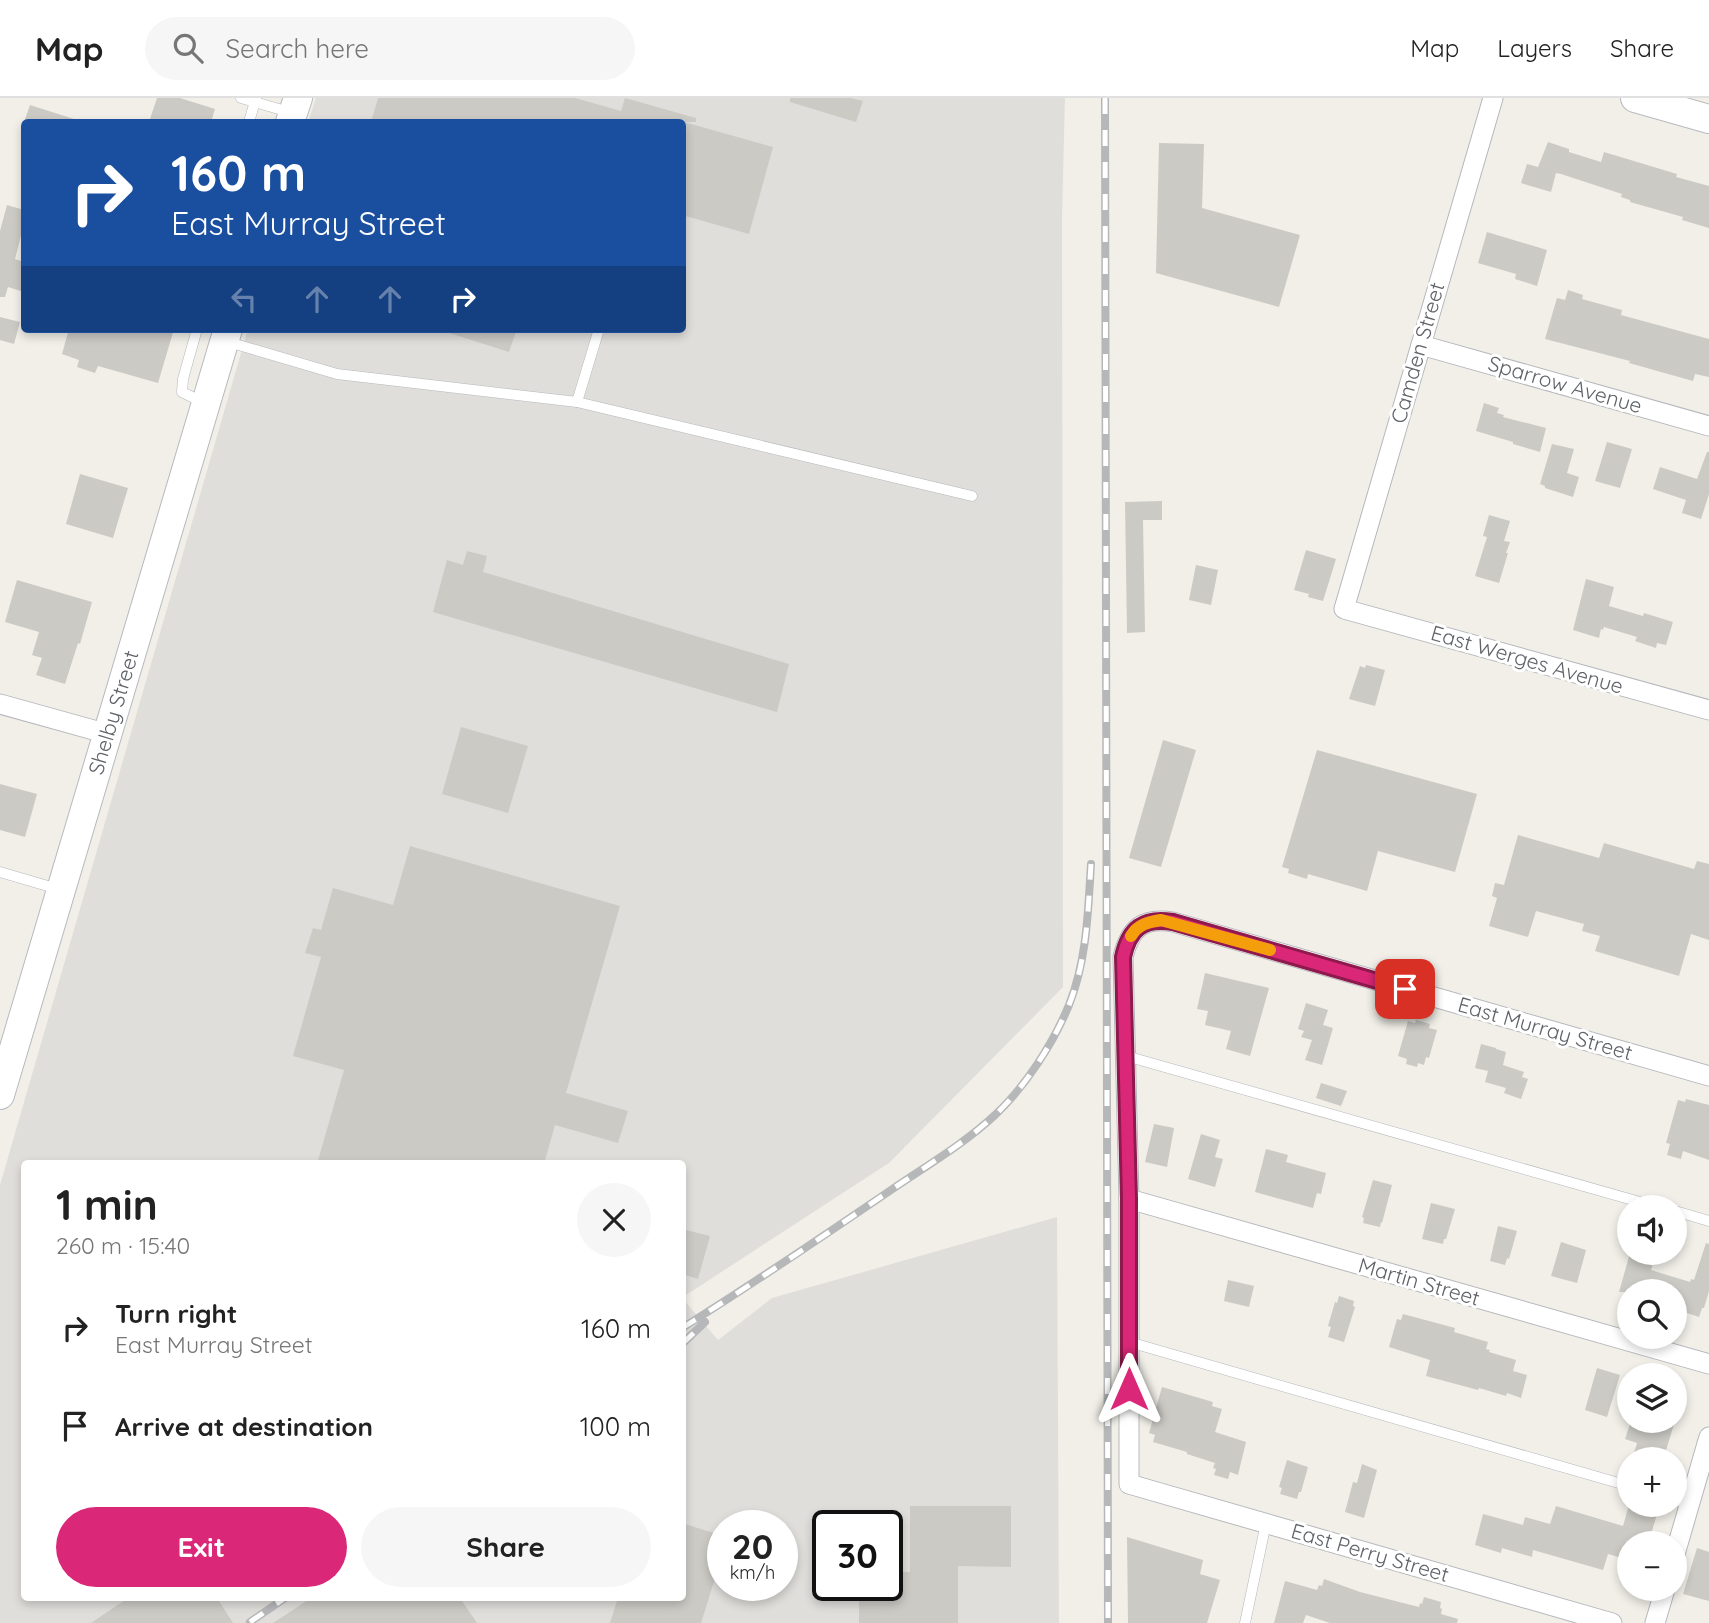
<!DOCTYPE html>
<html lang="en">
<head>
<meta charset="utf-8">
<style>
	body { margin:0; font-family:Quicksand,sans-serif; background:#f6f6f6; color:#222; height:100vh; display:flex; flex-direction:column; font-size:26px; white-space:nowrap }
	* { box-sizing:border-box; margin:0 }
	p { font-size:23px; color:#767676 }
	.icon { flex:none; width:38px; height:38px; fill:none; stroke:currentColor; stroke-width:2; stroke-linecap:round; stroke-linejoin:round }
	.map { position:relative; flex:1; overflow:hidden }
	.sheet { position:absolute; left:21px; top:1062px; width:665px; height:441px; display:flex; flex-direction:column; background:#fff; border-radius:7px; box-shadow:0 4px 10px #0003 }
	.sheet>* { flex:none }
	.hud { position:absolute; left:21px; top:21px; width:665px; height:214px; border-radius:7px; box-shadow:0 4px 10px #0003; background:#1a4fa0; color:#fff; overflow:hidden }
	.fabs { position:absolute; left:1617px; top:1097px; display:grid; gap:14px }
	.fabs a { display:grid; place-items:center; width:70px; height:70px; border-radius:50%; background:#fff; box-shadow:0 4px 10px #0003; font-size:35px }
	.speed { position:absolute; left:707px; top:1412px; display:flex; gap:14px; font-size:35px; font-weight:700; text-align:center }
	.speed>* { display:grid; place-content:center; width:91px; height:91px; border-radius:50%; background:#fff; box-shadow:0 4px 10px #0003; line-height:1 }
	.speed small { font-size:18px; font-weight:400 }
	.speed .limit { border:4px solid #111; border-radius:10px; background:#fff; color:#111 }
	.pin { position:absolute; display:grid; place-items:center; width:60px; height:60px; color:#fff; margin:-30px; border-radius:14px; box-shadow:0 4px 10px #0006 }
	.me { position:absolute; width:77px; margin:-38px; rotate:0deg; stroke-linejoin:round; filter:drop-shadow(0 0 5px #0008) }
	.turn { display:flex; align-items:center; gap:24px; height:147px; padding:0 35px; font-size:32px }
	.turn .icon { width:91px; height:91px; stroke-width:2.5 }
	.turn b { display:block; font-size:49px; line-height:60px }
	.lanes { display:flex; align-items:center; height:66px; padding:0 35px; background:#0003; justify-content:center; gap:35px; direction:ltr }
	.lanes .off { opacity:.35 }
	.round { display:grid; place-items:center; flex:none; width:74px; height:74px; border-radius:37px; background:#f6f6f6 }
	.head { display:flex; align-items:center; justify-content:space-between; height:119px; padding:0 35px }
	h1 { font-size:42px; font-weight:700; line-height:52px }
	.button { display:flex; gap:14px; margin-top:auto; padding:14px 35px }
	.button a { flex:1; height:80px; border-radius:42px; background:#db2777; color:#fff; font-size:28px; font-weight:700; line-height:80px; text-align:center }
	.button a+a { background:#f6f6f6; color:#222 }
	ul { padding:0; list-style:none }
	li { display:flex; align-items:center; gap:21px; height:98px; padding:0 35px }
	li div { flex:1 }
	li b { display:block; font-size:26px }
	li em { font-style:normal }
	header { display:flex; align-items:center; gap:42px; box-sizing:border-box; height:98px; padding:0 35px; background:#fff; border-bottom:2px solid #e0e0e0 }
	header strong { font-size:33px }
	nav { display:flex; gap:38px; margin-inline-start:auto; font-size:24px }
	.search { width:490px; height:63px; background:#f6f6f6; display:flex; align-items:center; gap:18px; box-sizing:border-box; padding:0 24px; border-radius:38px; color:#767676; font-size:26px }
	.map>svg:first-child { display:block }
	.industrial { fill:#e0deda; fill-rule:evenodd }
	.building { fill:#cccac5 }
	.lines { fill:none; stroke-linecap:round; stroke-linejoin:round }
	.lane-casing { stroke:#b5b8bc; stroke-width:11 }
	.street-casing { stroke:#b5b8bc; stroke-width:21 }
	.secondary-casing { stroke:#b6babf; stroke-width:30 }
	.lane { stroke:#fff; stroke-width:10 }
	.street { stroke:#fff; stroke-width:19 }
	.secondary { stroke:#fff; stroke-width:28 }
	.rail-casing { stroke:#b6b7b8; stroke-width:8 }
	.rail { stroke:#fff; stroke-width:5; stroke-dasharray:16; stroke-linecap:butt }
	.route-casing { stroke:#8e194d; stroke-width:18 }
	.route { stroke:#db2777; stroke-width:12 }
	.slow { stroke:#f59e0b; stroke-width:12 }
	.labels { text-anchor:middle; stroke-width:6; stroke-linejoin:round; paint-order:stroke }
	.street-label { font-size:21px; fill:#5f6368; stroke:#fff }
</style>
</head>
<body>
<header>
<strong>Map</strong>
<div class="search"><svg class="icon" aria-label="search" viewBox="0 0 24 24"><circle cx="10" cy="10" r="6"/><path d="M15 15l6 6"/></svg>Search here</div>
<nav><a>Map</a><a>Layers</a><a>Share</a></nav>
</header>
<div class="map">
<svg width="1709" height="1525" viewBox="0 0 1709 1525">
	<rect width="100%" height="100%" fill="#f1efe8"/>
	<path class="industrial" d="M316,0h749l-3,118 1,771 -174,176 -206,134 -1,-133h-658v434h658l1,-299 35,41 54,-42 285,-81 2,406h-1059v-438l248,-856h434v-207h-374zM723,1428h59v60h-59zM828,1428h59v60h-59z"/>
	<g class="building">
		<polygon points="157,0 180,0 215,11 211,24 149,24"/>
		<polygon points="378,0 575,0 621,13 625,0 696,20 696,24 684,24 773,49 749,136 682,117 682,24 371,24"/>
		<polygon points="790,0 851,0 863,3 856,24 790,4"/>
		<polygon points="30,7 74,21 74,24 24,24"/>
		<polygon points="1548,44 1569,51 1569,54 1601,64 1604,54 1677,76 1676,79 1709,88 1709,130 1682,122 1683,119 1630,104 1630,102 1621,99 1622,96 1561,76 1556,75 1551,94 1521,85 1527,66 1538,69"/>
		<polygon points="1159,45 1204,46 1202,110 1300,137 1279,209 1156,175"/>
		<polygon points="7,107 24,112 24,126 15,161 24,164 24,194 8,189 5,199 0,199 0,133"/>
		<polygon points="1487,134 1547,152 1537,188 1515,181 1516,176 1478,165"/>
		<polygon points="1568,192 1583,197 1582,201 1622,212 1621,217 1709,241 1709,279 1695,276 1693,283 1629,265 1630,263 1545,241 1557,200 1565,202"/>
		<polygon points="0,219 20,224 14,246 0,242"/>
		<polygon points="69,231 174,231 158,285 98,268 95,275 77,269 79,262 62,256"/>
		<polygon points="446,231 517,231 509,254 446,234"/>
		<polygon points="1484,305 1499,310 1497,315 1504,317 1503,319 1546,330 1540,354 1513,346 1513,344 1476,333"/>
		<polygon points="1607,344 1632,351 1620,390 1595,383"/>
		<polygon points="1552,346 1574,351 1567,375 1579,379 1573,399 1545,390 1545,388 1540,386"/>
		<polygon points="1707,354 1709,354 1709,396 1701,421 1682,415 1686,402 1653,391 1660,369 1697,381"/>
		<polygon points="80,376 128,390 113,440 66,426"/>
		<polygon points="1162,403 1162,422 1143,422 1145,534 1127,535 1125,404"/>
		<polygon points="1489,417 1510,423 1504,443 1510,444 1506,455 1508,455 1499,485 1475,478 1487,439 1483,438"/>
		<polygon points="1306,452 1336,461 1323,503 1308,499 1309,496 1294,492"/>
		<polygon points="467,453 487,458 483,474 789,566 777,614 433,514 447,462 463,467"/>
		<polygon points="1196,467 1218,472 1211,507 1189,502"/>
		<polygon points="1586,481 1614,489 1609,508 1643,518 1644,515 1673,524 1666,547 1657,545 1656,550 1635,543 1637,539 1604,529 1603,532 1601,531 1599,540 1573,532"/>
		<polygon points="17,482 92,504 80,546 78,545 65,586 36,577 42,560 32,557 39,534 5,524"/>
		<polygon points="1366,567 1385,572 1375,608 1349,601 1360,568 1365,570"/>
		<polygon points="461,629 528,648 508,715 442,696"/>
		<polygon points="1163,642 1196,652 1161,769 1129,760"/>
		<polygon points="1317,652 1477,696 1455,774 1378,753 1367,793 1308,776 1307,781 1288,775 1289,771 1282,769"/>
		<polygon points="0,686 37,696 25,739 0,732"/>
		<polygon points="1518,737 1599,760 1604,745 1694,771 1697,763 1709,766 1709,842 1691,836 1679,878 1595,853 1600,838 1582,833 1584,826 1536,813 1528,839 1489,828 1497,800 1492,798 1495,785 1504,787"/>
		<polygon points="410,748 620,808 566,995 628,1013 618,1045 555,1027 544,1066 317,1066 344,972 293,958 321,859 305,855 313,830 321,832 333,790 393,807"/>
		<polygon points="1205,875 1269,890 1250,958 1226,951 1231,933 1205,927 1208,913 1197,911"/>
		<polygon points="1306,905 1328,912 1323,927 1333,930 1322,967 1305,962 1312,942 1301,939 1304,933 1298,931"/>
		<polygon points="1416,922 1430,926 1429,930 1437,932 1429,960 1426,959 1424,967 1418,965 1417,969 1406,966 1407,961 1398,958 1408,923 1415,925"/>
		<polygon points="1481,946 1496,950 1496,951 1506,954 1503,967 1524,974 1522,979 1528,981 1521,1001 1504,995 1506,990 1485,984 1488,973 1475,970"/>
		<polygon points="1321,985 1347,993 1341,1008 1316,1000"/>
		<polygon points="1686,1001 1709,1007 1709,1062 1683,1053 1681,1061 1667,1057 1670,1046 1666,1045 1678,1002 1685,1004"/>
		<polygon points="1154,1026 1174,1030 1167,1069 1145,1064"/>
		<polygon points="1201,1036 1220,1042 1215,1059 1223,1061 1215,1089 1188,1081"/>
		<polygon points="1266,1051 1288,1057 1286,1064 1326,1075 1321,1096 1317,1095 1313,1110 1255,1094"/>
		<polygon points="1373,1082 1392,1087 1382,1125 1381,1124 1380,1129 1363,1125 1364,1120 1362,1119"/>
		<polygon points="1431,1105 1455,1111 1446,1141 1444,1141 1443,1146 1422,1141"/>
		<polygon points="1498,1128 1517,1133 1509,1161 1507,1160 1505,1167 1490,1163"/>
		<polygon points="682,1131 710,1138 698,1181 682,1176"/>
		<polygon points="1561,1144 1586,1152 1577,1185 1551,1178"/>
		<polygon points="1706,1145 1709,1146 1709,1193 1704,1210 1702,1210 1699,1219 1675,1211 1675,1194 1619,1194 1630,1155 1656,1155 1651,1172 1690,1184 1691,1181 1694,1182"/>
		<polygon points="1228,1182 1254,1188 1249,1209 1224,1203"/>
		<polygon points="1339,1198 1354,1203 1353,1208 1355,1209 1344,1244 1328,1239 1331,1229 1328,1228 1335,1204 1337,1205"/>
		<polygon points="1403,1216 1455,1230 1454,1234 1488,1244 1486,1251 1490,1252 1489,1254 1516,1262 1513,1273 1527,1277 1521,1300 1507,1295 1506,1298 1479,1290 1478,1292 1426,1278 1430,1262 1389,1249 1397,1221 1401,1222"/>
		<polygon points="1597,1270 1620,1277 1607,1319 1585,1312"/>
		<polygon points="1162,1289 1213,1304 1212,1308 1222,1311 1215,1334 1246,1344 1238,1377 1230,1374 1228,1381 1214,1377 1216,1371 1213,1370 1215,1365 1187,1356 1187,1354 1153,1344 1155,1337 1149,1335"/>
		<polygon points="1631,1323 1675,1323 1663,1362 1632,1362 1637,1345 1625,1341"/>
		<polygon points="1287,1362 1308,1369 1301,1394 1299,1394 1297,1401 1280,1396 1282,1390 1279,1389"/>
		<polygon points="1362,1366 1377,1372 1364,1420 1345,1414 1353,1384 1357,1385"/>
		<polygon points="1629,1407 1650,1407 1649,1410 1658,1413 1648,1446 1629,1446 1629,1462 1608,1456 1603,1472 1533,1452 1532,1459 1502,1450 1501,1455 1475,1447 1483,1416 1523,1427 1525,1419 1550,1426 1556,1408 1623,1428"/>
		<polygon points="910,1408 1011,1408 1011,1469 958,1468 958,1525 859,1525 859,1488 887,1488 887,1474 910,1474"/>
		<polygon points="682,1425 723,1438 723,1455 701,1525 610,1525 618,1500 682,1500"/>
		<polygon points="1127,1439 1203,1462 1200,1476 1220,1482 1207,1525 1128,1525"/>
		<polygon points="1697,1450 1709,1454 1709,1503 1683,1496"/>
		<polygon points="1324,1481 1360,1494 1419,1509 1420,1505 1422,1506 1424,1499 1441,1504 1440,1510 1442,1511 1441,1516 1458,1521 1457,1525 1330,1525 1306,1517 1303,1525 1274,1525 1285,1483 1317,1492 1319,1487 1322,1488"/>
		<polygon points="128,1500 217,1500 233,1525 91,1525"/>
		<polygon points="311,1500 460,1500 477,1525 273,1525"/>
	</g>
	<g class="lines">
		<g class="lane-casing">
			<g id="lane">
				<polyline points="241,0 289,14"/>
				<polyline points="249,24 256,0"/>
				<polyline points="197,231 183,281 182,294 202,304"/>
				<polyline points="225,243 337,276 577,304 599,231"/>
				<polyline points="577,304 972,398"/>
				<polyline points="0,774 58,791"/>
				<polyline points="1126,958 1661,1110"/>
				<polyline points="1675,1113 1709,1123"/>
				<polyline points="1129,1244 1629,1388"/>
				<polyline points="1675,1402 1689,1406"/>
				<polyline points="1245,1525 1266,1425"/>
			</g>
		</g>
		<g class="street-casing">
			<g id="street">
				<polyline points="1493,0 1344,511 1709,612"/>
				<polyline points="1421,247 1709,328"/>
				<polyline points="0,606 108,636"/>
				<polyline points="1129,1101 1709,1266"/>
				<polyline points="1675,1456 1709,1339"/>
				<path d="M1612,1525l-483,-139v-285l-6,-242c7,-29 20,-40 50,-35l536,154"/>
				<polyline points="1655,1525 1665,1491"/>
			</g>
		</g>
		<g class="secondary-casing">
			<g id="secondary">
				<polyline points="1635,0 1709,21"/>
				<polyline points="290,24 298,0"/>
				<path id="s1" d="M0,997l228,-766"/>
			</g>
		</g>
		<use href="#lane" class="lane"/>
		<use href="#street" class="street"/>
		<use href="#secondary" class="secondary"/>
		<g class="rail-casing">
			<g id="rail">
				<polyline points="1105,0 1108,1525"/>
				<path d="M682,1230c71,-44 140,-91 209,-138 35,-24 73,-46 104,-75 30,-28 58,-71 74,-110 18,-45 19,-94 22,-141"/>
				<polyline points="682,1246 705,1224"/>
				<polyline points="250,1524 285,1500"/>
			</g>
		</g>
		<use href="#rail" class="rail"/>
	</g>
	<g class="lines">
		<g class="route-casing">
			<path id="route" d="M1129,1291v-190l-6,-242c6,-28 20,-40 50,-35l232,67"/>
		</g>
		<use href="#route" class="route"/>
		<path class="slow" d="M1131,838c7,-12 18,-14 30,-16l109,30"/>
	</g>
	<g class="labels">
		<g class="street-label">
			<text transform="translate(1418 255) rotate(-74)" y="7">Camden Street</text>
			<text transform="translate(1565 287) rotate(16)" y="7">Sparrow Avenue</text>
			<text transform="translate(1527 562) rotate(16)" y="7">East Werges Avenue</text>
			<text dy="7" stroke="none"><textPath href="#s1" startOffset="399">Shelby Street</textPath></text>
			<text transform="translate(1545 931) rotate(16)" y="7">East Murray Street</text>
			<text transform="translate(1419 1184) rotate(16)" y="7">Martin Street</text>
			<text transform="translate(1370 1455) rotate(16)" y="7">East Perry Street</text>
		</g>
	</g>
</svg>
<div class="fabs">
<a><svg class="icon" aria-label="sound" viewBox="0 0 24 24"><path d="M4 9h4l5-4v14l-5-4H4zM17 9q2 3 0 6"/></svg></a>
<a><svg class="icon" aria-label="search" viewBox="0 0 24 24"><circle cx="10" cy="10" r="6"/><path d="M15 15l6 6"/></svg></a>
<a><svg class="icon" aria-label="layers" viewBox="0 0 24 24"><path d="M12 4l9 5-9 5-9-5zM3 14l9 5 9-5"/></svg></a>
<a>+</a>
<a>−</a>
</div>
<div class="speed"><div>20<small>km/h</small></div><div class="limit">30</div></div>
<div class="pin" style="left:1405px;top:891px;background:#d93025"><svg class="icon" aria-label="arrive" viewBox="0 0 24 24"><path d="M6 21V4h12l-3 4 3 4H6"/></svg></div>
<svg class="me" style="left:1129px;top:1291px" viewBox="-20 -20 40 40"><path d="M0-17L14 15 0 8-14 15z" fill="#db2777" stroke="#fff" stroke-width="4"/></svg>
<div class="hud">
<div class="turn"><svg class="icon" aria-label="right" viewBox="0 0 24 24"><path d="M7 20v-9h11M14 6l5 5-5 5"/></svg><div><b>160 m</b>East Murray Street</div></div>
<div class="lanes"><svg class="icon off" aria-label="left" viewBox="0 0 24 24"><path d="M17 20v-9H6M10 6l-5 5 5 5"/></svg><svg class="icon off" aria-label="ahead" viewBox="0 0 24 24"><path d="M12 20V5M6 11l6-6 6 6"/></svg><svg class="icon off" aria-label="ahead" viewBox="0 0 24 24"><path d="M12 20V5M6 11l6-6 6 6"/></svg><svg class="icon" aria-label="right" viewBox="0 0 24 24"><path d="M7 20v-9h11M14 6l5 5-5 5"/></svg></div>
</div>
<section class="sheet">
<div class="head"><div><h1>1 min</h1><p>260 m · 15:40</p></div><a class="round"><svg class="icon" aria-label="close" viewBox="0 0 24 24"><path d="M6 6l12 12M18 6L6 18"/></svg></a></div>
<ul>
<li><svg class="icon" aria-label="right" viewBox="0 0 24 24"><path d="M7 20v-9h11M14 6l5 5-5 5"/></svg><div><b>Turn right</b><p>East Murray Street</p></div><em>160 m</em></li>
<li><svg class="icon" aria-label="arrive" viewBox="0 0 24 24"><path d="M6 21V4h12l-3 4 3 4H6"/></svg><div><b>Arrive at destination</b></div><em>100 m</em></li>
</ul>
<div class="button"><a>Exit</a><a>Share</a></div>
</section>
</div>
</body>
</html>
